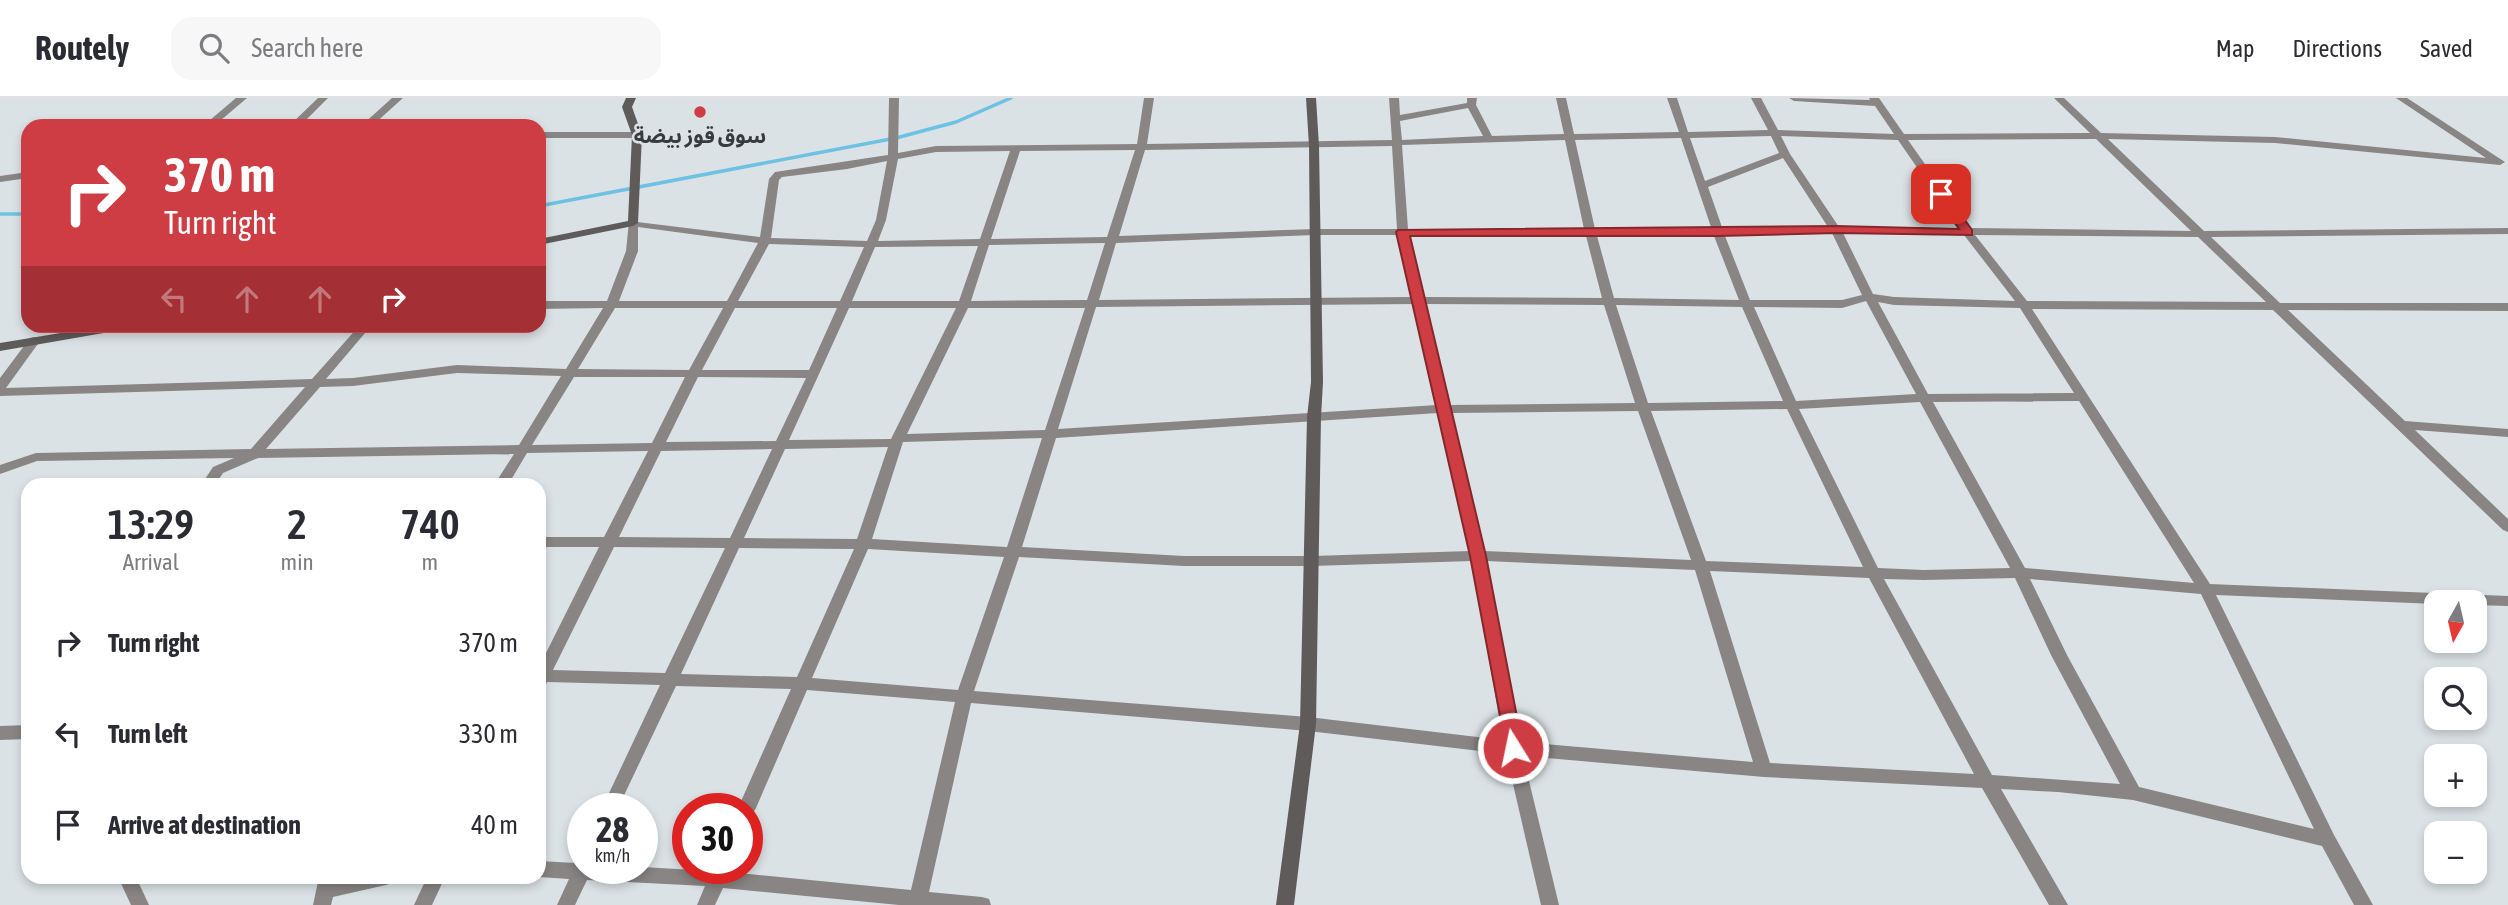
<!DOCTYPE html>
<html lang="en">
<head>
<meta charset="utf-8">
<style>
	body { margin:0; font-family:"Asap Condensed","Noto Sans Arabic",sans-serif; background:#f7f7f7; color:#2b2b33; height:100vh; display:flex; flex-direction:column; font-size:26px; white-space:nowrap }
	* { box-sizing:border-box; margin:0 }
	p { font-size:23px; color:#7c7c81 }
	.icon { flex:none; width:38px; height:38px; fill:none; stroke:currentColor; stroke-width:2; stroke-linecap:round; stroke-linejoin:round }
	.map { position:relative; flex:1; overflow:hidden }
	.sheet { position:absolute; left:21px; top:380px; width:525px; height:406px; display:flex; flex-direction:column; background:#fff; border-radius:21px; box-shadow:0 4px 10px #0003 }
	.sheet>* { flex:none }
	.top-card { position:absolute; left:21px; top:21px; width:525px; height:214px; border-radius:21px; box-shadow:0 4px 10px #0003; background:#cd3d43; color:#fff; overflow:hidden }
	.needle { width:46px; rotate:188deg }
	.fabs { position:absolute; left:2424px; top:492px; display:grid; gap:14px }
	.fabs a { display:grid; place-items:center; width:63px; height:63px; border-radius:14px; background:#fff; box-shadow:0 4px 10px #0003; font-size:35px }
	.speed { position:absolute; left:567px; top:695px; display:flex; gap:14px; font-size:35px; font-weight:700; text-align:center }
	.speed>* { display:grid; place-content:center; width:91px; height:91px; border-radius:50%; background:#fff; box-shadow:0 4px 10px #0003; line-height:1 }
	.speed small { font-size:18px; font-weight:400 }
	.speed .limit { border:10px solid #d22; background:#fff; color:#111 }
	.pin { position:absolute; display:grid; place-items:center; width:60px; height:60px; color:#fff; margin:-30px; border-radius:14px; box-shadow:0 4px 10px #0006 }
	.me { position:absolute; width:77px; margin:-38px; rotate:350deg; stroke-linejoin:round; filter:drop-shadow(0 0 5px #0008) }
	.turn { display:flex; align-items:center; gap:24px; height:147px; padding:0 28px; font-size:32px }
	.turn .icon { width:91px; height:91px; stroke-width:2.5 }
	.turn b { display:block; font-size:49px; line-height:60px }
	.lanes { display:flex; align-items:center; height:66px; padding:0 28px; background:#0003; justify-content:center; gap:35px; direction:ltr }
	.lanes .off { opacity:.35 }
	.eta { display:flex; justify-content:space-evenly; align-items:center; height:119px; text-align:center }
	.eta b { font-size:42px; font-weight:600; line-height:49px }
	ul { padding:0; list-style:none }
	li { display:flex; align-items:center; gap:21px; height:91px; padding:0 28px }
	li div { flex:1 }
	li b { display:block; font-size:26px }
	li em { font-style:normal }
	header { display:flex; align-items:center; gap:42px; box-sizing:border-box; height:98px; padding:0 35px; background:#fff; border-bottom:2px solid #e1e1e2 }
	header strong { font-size:33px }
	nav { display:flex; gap:38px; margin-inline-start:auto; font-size:24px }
	.search { width:490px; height:63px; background:#f7f7f7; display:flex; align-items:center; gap:18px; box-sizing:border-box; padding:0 24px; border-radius:21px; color:#7c7c81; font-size:26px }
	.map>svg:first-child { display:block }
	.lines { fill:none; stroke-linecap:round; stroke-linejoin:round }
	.stream { stroke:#6dc1e2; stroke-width:3.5 }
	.street { fill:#898585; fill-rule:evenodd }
	.secondary { fill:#5f5b5a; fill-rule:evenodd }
	.route { fill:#cd3d43; stroke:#85282c; stroke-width:2 }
	.poi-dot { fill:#cd3d43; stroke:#dbe2e5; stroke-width:2.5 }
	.labels { text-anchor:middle; stroke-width:5; stroke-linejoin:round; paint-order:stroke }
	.far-poi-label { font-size:21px; font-weight:bold; fill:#383b3c; stroke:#dbe2e5 }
</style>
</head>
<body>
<header>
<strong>Routely</strong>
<div class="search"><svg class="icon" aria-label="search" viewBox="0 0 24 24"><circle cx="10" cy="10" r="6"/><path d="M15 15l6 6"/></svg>Search here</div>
<nav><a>Map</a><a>Directions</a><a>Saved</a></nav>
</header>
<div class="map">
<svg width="2508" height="807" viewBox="0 0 2508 807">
	<rect width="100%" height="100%" fill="#dbe2e5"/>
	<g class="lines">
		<g class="stream">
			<polyline points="539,108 896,40 956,24 1011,0"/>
			<polyline points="0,116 28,116"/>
		</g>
		<g class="street">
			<polygon points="236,0 247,0 214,28 203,28"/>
			<polygon points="318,0 328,0 300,28 289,28"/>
			<polygon points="392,0 403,0 372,28 361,28"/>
			<path d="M889,0h10l-1,55 38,-7 201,-2 7,-46h10l-7,46 245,-4 -3,-42h10l1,17 67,-12v-5h10l-1,7 16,31 72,-2 -8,-36h10l8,36 105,-2 -12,-34h10l11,34 80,-2 -17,-32h10l17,32 116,4 -19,-28 -81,-5 -5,-3 81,2 -1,-2h10l25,36 186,-1 -36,-35h10l37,35 174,4 211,21 -90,-60h11l98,64 -5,3 -225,-22 -167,-4 96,92 304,-3v6l-297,3 69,66h228v8l-220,-1 117,111 103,8v8l-93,-7 93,89v13l-5,-2 -230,-220 -241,-1 178,275 298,12v10l-34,-1v-3l-38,2 -220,-9 118,240 39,70h-19l-32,-59 -189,-46 -75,-8 -57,-3 67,116h-19l-67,-117 -218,-11 -241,-21 36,149h-18l-35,-151 -198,-23 -337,-28 -42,189 53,5 7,2 2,6h-92l-176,-17 -8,17h-18l8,-19 -118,-6 -12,25h-18l12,-26 -30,-2v-16l37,2 7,-4v9l59,-1 70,4 1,-3h18l-2,4 182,18 44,-188 -148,-12 -51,118 -3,5 -6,2v-7h-9l53,-119 -115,-3 -58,122h-16l58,-123 -113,-3 -2,5 -6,2v-22l60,-120h-60v-10h65l44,-86 -121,2 -19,32h-14l20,-31 -256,4 -35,15 -8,12h-14l12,-18 21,-9 -197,3 -37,13v-9l36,-12 215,-4 54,-62 -305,9v-18l30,-40 4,-1 6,4 -34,47 306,-9 47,-53h12l-45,53 27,-1 104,-13 109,4 37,-61 -64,1v-8h68l19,-50 3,-30 131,16 9,-58 6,-7 113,-17zM1468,10l15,28 -81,4 -2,-19zM1771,38l8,17 -74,28 -15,-43zM1781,38l117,4 61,88 -120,-1 -49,-73zM1681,40l31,92 -117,-1 -20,-89zM2096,41l95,92 -221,-3 -62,-88zM1565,42l19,89h-176l-6,-84zM1392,48l5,83h-82l-196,7 26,-86zM1135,52l-28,87 -116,2 29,-88zM1010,53l-30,88 -102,2 8,-21 12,-61 38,-7zM1783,60l45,69 -105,3 -15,-43zM887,63l-11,59 -9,21 -96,-3 8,-58 3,-3 65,-8zM638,129l120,16 -31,58h-108l19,-50zM1832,135l30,62 -20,5h-92l-25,-64zM1843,135l121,2 51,66 -121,-4 -21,-3zM1315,137h83l14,62 -313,3 17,-57zM1975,137l223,2 68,65 -239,-1zM1409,138h177l16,62 -178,-1zM1597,138h117l25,64 -125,-2zM1105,145l-18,57 -116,1 18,-56zM769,146l95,3 -24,54h-102zM978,148l-19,55h-107l23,-54zM1866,203l50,93 -120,7 -42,-94 88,1zM1878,204l16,3 126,3 54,85 -146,1zM1414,206l23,101 -379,24 38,-122zM1425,206l179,1 31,98 -186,2zM1616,207l126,2 41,94 -135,2zM615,210h108l-34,62 -111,-1zM735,210h102l-28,62h-107zM849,210h107l-65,131 -102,1zM968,210h117l-40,122 -138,4zM457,275l104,3 -42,69 -253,4 54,-62 33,-1zM574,279h111l-33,66 -120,2zM698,279l108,1 -30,63 -110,1zM2079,303l115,182 -169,-15 -92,-166zM1920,304l90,166 -86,2 -46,-2 -79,-159zM1787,311l76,158 -157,-6 -55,-150zM1638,313l53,149 -207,-9 -33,-138zM1438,315l32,138 -158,5h-128l-162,-9 34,-109zM1042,340l-35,109 -135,-8 31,-97zM888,349l-31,92 -113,-1 41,-89zM772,351l-42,89 -111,-1 42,-86zM614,449l111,1 -60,125 -112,-3zM739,450l115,1 -57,128 -116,-3zM868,451l136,8 -46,133 -146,-12zM1019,459l165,9h128l160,-5 31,179 -195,-23 -334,-26zM1486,463l209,9 58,192 -233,-20zM1710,473l159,7 105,196 -204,-11zM2015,480l36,77 69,129 -128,-9 -108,-196 40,1zM2030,481l171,15 113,235 -175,-42 -72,-132z"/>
			<polygon points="539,34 637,34 642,37 637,40 539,40"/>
			<polygon points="28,74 28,80 0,84 0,78"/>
			<polygon points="28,627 28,641 0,642 0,628"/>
			<polygon points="118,779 136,779 149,807 131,807"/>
			<polygon points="319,779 337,779 336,782 352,779 395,779 392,785 386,787 333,799 331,807 313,807"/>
			<polygon points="427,779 445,779 432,807 414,807"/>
		</g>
		<g class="secondary">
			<polygon points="626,0 636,0 632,9 642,37 638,125 633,128 539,147 539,141 628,123 632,37 622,9"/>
			<polygon points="1306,0 1316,0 1319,48 1323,284 1321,319 1316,626 1294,807 1276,807 1300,626 1307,319 1311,284 1309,48"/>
			<polygon points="103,228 127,228 121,232 0,253 0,245"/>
		</g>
	</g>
	<polygon class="route" points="1941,93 1945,94 1972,132 1972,137 1836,135 1718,138 1410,138 1486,458 1523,650 1520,655 1513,657 1507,655 1470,458 1396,134 1398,132 1836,128 1959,131 1935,96"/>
	<circle class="poi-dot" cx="700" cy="14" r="7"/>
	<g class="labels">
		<g class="far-poi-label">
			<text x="700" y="45">سوق قوز بيضة</text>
		</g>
	</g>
</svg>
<div class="fabs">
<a><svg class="needle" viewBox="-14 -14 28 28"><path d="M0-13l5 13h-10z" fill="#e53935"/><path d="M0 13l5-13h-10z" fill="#7c7c81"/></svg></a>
<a><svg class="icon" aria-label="search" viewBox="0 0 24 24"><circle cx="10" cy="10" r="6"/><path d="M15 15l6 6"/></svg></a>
<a>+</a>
<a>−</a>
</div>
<div class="speed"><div>28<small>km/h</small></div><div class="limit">30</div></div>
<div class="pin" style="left:1941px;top:96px;background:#d93025"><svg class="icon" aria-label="arrive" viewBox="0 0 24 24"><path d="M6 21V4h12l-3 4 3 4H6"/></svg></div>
<svg class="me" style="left:1513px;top:650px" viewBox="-20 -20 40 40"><circle r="17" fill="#cd3d43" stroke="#fff" stroke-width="3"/><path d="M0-11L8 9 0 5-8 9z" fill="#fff"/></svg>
<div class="top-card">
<div class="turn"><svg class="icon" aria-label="right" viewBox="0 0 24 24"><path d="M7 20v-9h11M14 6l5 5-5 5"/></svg><div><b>370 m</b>Turn right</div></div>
<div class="lanes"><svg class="icon off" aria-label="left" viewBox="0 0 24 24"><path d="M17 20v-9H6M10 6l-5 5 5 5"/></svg><svg class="icon off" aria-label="ahead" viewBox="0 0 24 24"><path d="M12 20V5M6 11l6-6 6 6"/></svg><svg class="icon off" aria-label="ahead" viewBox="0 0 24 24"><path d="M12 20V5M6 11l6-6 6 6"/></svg><svg class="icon" aria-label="right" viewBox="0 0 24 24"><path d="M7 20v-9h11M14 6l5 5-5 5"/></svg></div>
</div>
<section class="sheet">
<div class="eta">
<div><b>13:29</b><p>Arrival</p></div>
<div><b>2</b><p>min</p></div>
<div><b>740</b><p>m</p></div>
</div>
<ul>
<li><svg class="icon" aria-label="right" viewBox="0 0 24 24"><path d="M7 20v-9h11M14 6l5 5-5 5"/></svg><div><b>Turn right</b></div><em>370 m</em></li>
<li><svg class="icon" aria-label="left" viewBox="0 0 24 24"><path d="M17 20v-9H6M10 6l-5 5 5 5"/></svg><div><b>Turn left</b></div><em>330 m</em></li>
<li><svg class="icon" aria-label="arrive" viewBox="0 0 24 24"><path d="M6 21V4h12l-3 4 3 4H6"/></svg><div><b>Arrive at destination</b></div><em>40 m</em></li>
</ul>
</section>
</div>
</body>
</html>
